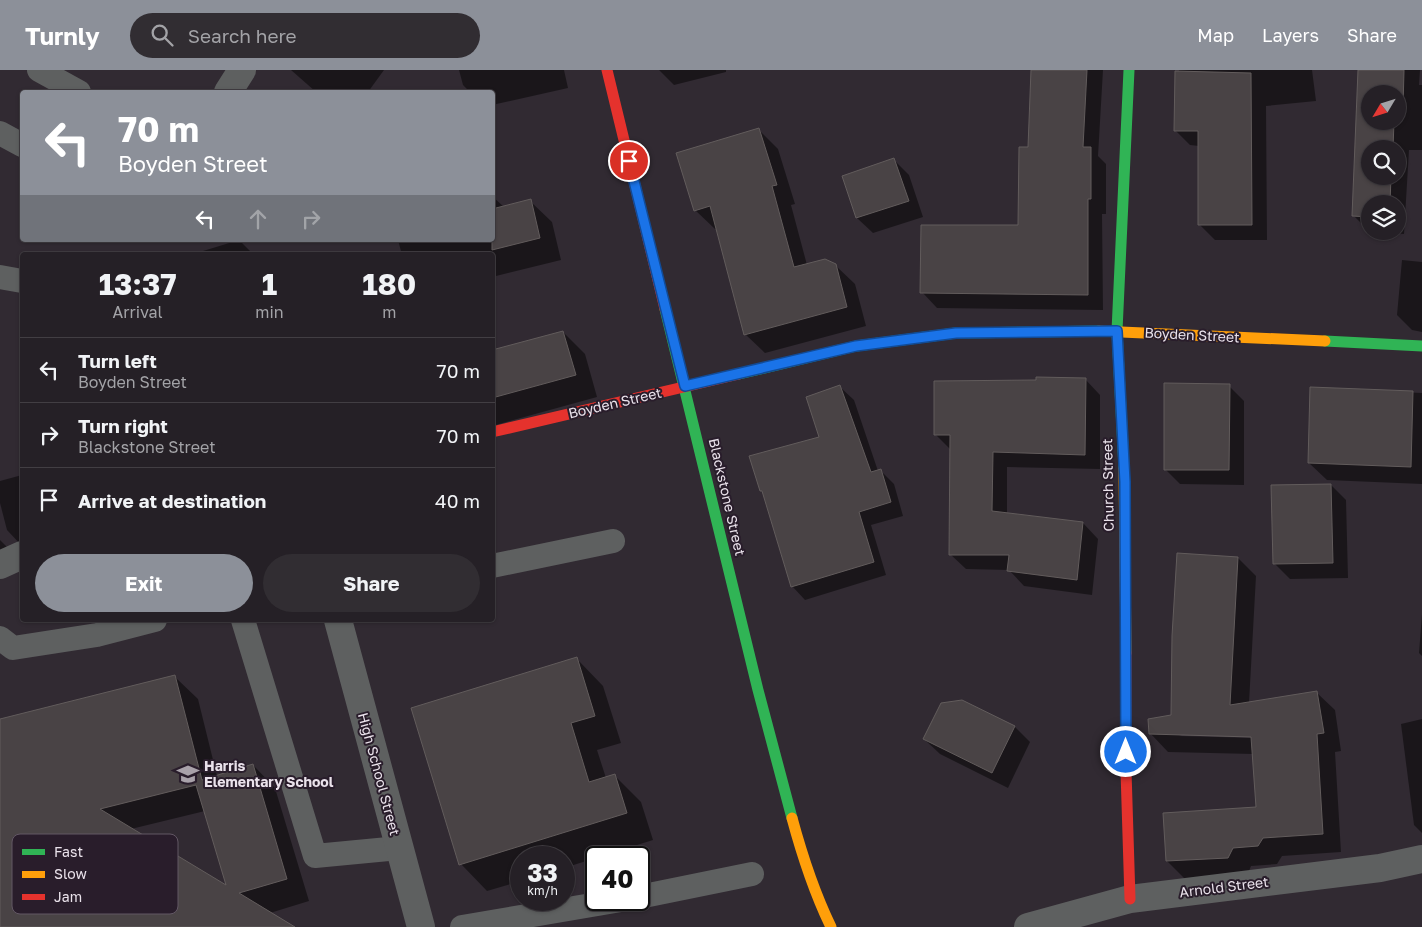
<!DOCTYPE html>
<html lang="en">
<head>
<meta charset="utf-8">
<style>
	body { margin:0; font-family:"Golos Text",sans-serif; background:#312d32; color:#f1f3f6; height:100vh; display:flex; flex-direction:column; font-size:19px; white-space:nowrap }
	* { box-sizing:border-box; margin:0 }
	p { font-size:16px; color:#a3a3a7 }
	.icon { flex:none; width:28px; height:28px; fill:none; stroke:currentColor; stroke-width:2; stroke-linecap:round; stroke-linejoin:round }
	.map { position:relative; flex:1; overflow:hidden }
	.side { position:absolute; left:20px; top:182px; width:475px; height:370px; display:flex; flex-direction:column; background:#252026; border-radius:5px; box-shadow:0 1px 4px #0004,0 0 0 1px #423e43 }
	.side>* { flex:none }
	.hud { position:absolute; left:20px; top:20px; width:475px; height:152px; border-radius:5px; box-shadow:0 1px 4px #0004,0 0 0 1px #423e43; background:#8c9099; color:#fff; overflow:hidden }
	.needle { width:32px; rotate:232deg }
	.fabs { position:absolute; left:1361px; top:15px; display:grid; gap:10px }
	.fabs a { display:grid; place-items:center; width:45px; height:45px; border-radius:50%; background:#252026; box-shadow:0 1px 4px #0004,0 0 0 1px #423e43; font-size:25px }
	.speed { position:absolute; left:510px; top:776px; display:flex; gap:10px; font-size:25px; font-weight:700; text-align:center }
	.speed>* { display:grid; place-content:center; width:65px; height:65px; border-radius:50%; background:#252026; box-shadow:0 1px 4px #0004,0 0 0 1px #423e43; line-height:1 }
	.speed small { font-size:12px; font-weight:400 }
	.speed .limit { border:2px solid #111; border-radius:8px; background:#fff; color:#111 }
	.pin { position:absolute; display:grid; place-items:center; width:42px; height:42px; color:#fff; margin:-21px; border:2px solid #fff; border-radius:50%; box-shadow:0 1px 5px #0007 }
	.me { position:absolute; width:55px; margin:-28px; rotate:0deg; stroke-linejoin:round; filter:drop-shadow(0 0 4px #0008) }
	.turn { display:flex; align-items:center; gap:18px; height:105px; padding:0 15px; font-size:22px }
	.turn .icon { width:65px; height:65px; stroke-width:2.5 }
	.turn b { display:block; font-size:35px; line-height:42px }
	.lanes { display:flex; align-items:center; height:48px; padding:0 15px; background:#0003; justify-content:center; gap:25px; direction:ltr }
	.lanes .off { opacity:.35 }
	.eta { display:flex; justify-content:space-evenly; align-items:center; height:85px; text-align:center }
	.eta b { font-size:30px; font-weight:700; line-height:35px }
	.cta { display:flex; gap:10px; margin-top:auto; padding:10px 15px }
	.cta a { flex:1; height:58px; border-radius:30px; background:#8c9099; color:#fff; font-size:20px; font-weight:700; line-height:58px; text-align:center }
	.cta a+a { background:#312d32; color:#f1f3f6 }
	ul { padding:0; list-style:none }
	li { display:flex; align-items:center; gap:15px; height:65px; padding:0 15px; border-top:1px solid #423e43 }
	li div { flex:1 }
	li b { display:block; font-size:19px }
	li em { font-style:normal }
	header { display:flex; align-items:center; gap:30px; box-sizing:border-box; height:70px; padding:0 25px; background:#8c9099; color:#fff }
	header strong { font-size:24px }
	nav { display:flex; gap:28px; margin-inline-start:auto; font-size:18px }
	.search { width:350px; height:45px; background:#312d32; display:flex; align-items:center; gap:12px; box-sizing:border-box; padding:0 18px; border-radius:28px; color:#a3a3a7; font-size:19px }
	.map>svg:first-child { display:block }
	.shadow { fill:#0007; fill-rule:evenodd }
	.building { fill:#494345; stroke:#625c5c; fill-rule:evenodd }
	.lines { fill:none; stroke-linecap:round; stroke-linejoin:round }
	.lane { stroke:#5e6060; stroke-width:24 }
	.street { stroke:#5e6060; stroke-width:28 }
	.fast { stroke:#30b455; stroke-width:11 }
	.slow { stroke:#ff9f0a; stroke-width:11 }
	.jam { stroke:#e5322d; stroke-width:11 }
	.route-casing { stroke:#114b97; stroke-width:12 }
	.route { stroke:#1a73e8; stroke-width:9 }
	.labels { text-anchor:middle; stroke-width:4; stroke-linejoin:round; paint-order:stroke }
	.street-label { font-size:14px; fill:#eae2eb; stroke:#291d2b }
	.poi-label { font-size:14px; font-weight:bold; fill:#eae2eb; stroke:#291d2b; text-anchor:start }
	.key { fill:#291d2b; stroke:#635865; stroke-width:1 }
	.key-label { font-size:14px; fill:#eae2eb }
</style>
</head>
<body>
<header>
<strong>Turnly</strong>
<div class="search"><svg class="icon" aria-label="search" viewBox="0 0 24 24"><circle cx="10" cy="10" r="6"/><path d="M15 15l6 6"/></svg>Search here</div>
<nav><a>Map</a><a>Layers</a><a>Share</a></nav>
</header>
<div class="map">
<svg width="1422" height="857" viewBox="0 0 1422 857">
	<rect width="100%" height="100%" fill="#312a32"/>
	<g class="shadow">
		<polygon points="291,0 384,0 368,22 316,22"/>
		<polygon points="459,0 564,0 568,18 492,35 492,22 470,22 463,15"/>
		<polygon points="659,0 726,0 726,2 674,15"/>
		<polygon points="1033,0 1103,0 1098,86 1106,94 1106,144 1102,144 1103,240 937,238 922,222 1020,157 1029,78"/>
		<polygon points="1179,0 1312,0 1316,31 1266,36 1267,170 1215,170 1200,155 1199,76 1190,75 1175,60"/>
		<path d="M1359,0h61l-1,15h3v65h-13l-5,84 -35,-3 -15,-15zM1370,24h28v27h-28zM1370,79h28v27h-28zM1370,134h28v27h-28z"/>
		<polygon points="758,59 778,79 795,134 791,135 807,195 835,195 855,214 866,256 765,283 745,264 717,159 715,159 695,140"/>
		<polygon points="894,90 909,105 923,147 873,163 857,148 844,106"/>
		<polygon points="492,126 504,137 530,131 552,152 561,190 492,207 492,185 402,185 398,170 492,170"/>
		<polygon points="239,170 254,185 205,185 203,181"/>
		<polygon points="1402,190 1422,192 1422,262 1412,260 1397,245"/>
		<polygon points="563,262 585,284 597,327 492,356 492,281"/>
		<polygon points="1085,309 1100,325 1100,399 1007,397 1007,444 1083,453 1098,469 1092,525 1024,516 1009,500 966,499 950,484 951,380 935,364"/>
		<polygon points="1229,316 1244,331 1244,415 1180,414 1165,399"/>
		<polygon points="840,317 854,330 878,401 881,401 894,414 903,446 871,455 886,505 805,530 792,516 764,424 761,421 821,367"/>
		<polygon points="1311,318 1422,323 1422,414 1327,410 1309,393"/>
		<polygon points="22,405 22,476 7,460 0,433 0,411"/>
		<polygon points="1331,415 1346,430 1348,508 1290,509 1274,493"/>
		<polygon points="0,470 13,483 0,497"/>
		<path d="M1238,488l18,18 -7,127 67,-11 19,18 6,41 -6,1 6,100 -59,4 -5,8 -26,2 -4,10 -62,3 -18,-18 90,-53 -4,-54 -85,-2 -18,-19 22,-17zM1185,664l72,2v2l-78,-2z"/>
		<polygon points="1422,544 1422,586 1419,583"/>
		<polygon points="577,589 603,616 621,673 597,680 606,708 614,705 641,732 653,770 564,798 564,788 521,788 521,811 487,821 461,794"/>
		<path d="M175,607l23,22 19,77 36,-11 22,23 34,113 -39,12 23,14h-293v-207zM205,741l23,77 -97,-59z"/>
		<polygon points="962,631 1015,657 1030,672 1008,718 940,684 924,669"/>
		<polygon points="1422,649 1422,763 1414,755 1401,654"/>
	</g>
	<g class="building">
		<polygon points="1031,0 1087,0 1083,77 1091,77 1091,129 1088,129 1088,225 920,223 921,155 1018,155 1019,77 1028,77"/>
		<polygon points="1358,0 1404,0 1403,38 1398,38 1398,24 1370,24 1370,51 1394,51 1393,79 1370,79 1370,106 1391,106 1390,134 1370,134 1370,147 1352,146"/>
		<polygon points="1175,1 1251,3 1252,155 1198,155 1198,61 1174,61"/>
		<polygon points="759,58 777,115 772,116 794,197 825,189 836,194 847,237 744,265 710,136 694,141 676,83"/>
		<polygon points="894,88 909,131 856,148 842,106"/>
		<polygon points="531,129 540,168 492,180 492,139"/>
		<polygon points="563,261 576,305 492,328 492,280"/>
		<polygon points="1036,307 1086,308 1085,385 993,382 992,441 1083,452 1077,510 1007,501 1009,485 949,485 950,365 934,365 934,311 1036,310"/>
		<polygon points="1164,313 1230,314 1229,400 1164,400"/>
		<polygon points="840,315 871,402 881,399 891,432 859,442 874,492 791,517 762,421 760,421 749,386 819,367 806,327"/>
		<polygon points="1310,317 1413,321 1411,397 1308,393"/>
		<polygon points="1331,414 1333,493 1273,494 1271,415"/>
		<polygon points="1177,483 1238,487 1230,635 1317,621 1324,663 1317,664 1323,764 1263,768 1258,776 1233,778 1228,788 1166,791 1163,743 1256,737 1251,667 1149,664 1148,649 1171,645 1172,566"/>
		<polygon points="577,587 595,646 571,653 589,712 615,704 627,743 459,795 411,638"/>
		<path d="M175,605l27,105 51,-16 34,115 -48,14 56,34h-295v-208zM196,715l30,100 -126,-76z"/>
		<polygon points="962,630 1015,656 992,703 923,669 941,633"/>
	</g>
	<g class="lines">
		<g class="lane">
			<polyline points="39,0 79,22"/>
			<polyline points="0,63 22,75"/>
			<polyline points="0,207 22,211"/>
			<polyline points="492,496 613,471"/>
			<polyline points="243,550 315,786 399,778"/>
			<polyline points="0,568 13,578 97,565 155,550"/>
			<polyline points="639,827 752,804"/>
			<polyline points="462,857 621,830"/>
		</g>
		<g class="street">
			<polyline points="228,22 242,0"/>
			<polyline points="0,495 22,485"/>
			<polyline points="338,550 421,857"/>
			<polyline points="1028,857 1130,829 1380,798 1422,789"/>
		</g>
		<g class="fast">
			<polyline points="665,239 758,620 792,748"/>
			<polyline points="1325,271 1422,276"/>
			<polyline points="739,304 856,276 956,263 1099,261"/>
			<polyline points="1124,398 1117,261 1129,0"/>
		</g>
		<g class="slow">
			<polyline points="1099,261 1325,271"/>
			<polyline points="1124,398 1126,583"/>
			<path d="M792,748c10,37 22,74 39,109"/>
		</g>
		<g class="jam">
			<polyline points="607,0 665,239"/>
			<polyline points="492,362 739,304"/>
			<polyline points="1126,583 1126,701 1130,829"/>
		</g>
	</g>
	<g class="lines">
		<g class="route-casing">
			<polyline id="route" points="629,91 685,316 856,276 956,263 1117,261 1125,412 1126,682"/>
		</g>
		<use href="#route" class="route"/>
	</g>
	<defs>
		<g id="school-bare" transform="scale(1.725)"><path d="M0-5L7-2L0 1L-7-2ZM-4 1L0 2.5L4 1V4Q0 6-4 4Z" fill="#a9a2aa" stroke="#291d2b" stroke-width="2.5" paint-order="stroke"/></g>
	</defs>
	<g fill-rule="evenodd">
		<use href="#school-bare" x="188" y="704"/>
	</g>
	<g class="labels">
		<g class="street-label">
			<text transform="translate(1192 265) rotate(3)" y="5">Boyden Street</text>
			<text transform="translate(615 333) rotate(-13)" y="5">Boyden Street</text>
			<text transform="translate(1108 415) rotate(-91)" y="5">Church Street</text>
			<text transform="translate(727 427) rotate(77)" y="5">Blackstone Street</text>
			<text transform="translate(379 704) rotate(75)" y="5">High School Street</text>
			<text transform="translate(1224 817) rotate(-7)" y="5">Arnold Street</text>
		</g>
		<g class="poi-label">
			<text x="204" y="701">Harris<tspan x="204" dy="16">Elementary School</tspan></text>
		</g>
	</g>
	<rect x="12" y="764" width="166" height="80" rx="8" class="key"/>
	<rect x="22" y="779" width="23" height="6" fill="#30b455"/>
	<rect x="22" y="801" width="23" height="7" fill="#ff9f0a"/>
	<rect x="22" y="824" width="23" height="6" fill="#e5322d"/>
	<g class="key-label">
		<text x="54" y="787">Fast</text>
		<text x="54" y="809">Slow</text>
		<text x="54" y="832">Jam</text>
	</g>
</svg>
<div class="fabs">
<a><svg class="needle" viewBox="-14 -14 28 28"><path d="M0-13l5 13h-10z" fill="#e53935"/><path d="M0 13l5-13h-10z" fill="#a3a3a7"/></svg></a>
<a><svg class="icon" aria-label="search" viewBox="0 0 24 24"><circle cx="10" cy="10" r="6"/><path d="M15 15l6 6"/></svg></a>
<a><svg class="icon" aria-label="layers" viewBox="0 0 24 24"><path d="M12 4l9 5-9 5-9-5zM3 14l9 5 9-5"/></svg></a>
</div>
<div class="speed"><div>33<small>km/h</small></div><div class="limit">40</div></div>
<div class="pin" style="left:629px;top:91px;background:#d93025"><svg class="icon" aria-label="arrive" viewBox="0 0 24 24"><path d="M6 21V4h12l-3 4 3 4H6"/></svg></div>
<svg class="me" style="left:1126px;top:682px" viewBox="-20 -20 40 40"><circle r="17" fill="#1a73e8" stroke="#fff" stroke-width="3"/><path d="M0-11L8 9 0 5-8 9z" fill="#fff"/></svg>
<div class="hud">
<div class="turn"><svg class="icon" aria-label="left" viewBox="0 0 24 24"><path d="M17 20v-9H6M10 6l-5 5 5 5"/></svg><div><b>70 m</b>Boyden Street</div></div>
<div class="lanes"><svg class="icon" aria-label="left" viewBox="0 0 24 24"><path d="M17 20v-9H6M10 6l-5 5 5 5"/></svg><svg class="icon off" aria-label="ahead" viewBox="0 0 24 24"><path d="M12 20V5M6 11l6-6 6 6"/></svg><svg class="icon off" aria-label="right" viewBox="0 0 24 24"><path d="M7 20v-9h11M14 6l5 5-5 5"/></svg></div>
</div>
<section class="side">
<div class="eta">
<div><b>13:37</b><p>Arrival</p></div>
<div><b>1</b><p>min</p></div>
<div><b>180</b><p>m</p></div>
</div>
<ul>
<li><svg class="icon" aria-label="left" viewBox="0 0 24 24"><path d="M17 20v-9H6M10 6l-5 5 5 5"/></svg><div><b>Turn left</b><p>Boyden Street</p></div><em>70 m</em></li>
<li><svg class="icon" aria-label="right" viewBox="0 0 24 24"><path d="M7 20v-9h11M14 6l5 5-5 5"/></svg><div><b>Turn right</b><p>Blackstone Street</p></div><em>70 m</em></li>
<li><svg class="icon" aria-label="arrive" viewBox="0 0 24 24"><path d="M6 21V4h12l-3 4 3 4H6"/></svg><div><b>Arrive at destination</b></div><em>40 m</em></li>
</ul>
<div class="cta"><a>Exit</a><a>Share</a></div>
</section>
</div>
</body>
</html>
